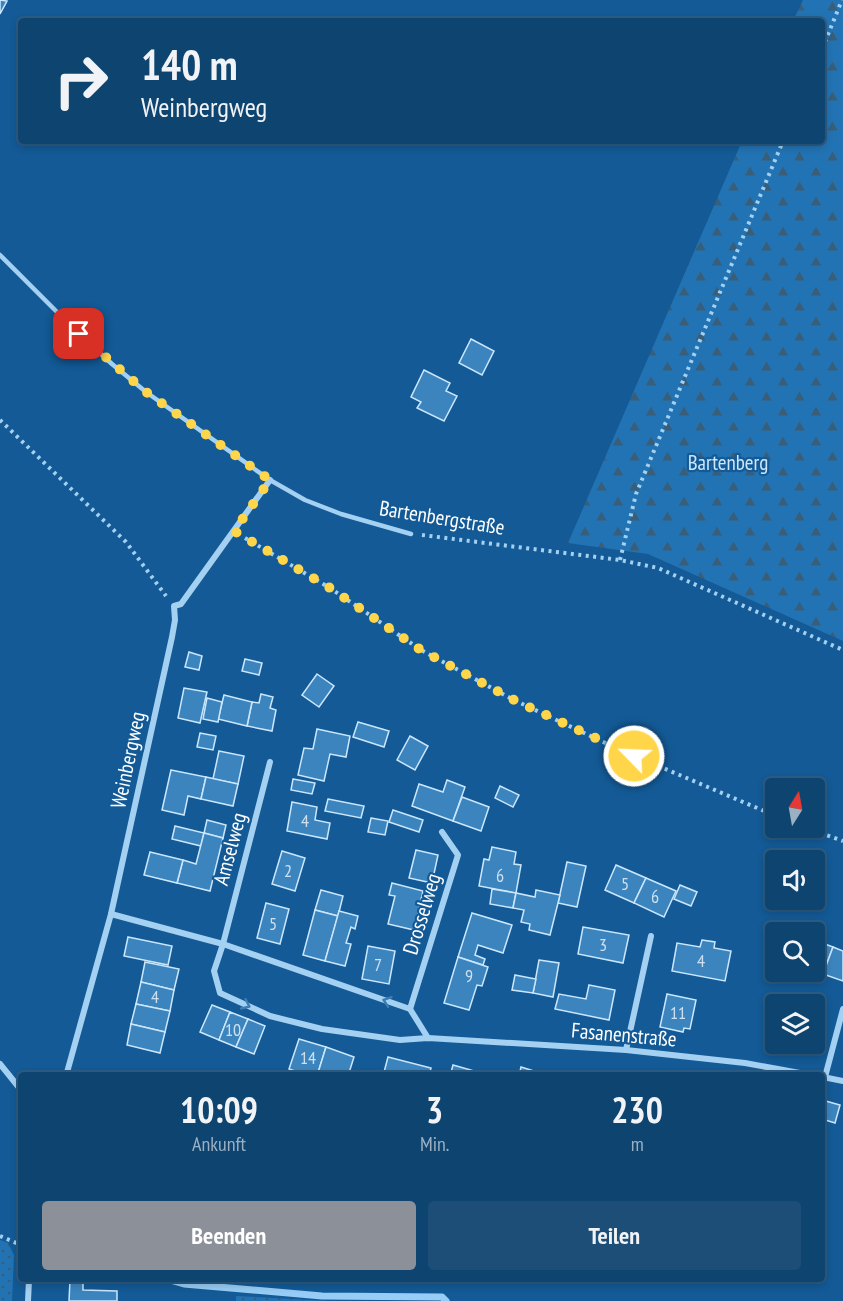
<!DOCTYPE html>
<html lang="de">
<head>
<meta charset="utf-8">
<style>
	body { margin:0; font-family:"PT Sans Narrow",sans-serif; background:#1c4e78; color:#f1f3f6; height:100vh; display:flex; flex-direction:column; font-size:22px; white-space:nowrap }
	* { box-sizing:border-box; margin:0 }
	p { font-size:20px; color:#9bb0c3 }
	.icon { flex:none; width:33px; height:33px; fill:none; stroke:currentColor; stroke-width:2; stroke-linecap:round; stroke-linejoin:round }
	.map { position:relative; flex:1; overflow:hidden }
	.sheet { position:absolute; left:18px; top:1072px; width:807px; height:210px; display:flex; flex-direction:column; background:#0e4470; border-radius:6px; box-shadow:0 3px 9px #0003,0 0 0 2px #2e5c83 }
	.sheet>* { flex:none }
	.top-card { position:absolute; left:18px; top:18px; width:807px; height:126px; border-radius:6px; box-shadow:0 3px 9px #0003,0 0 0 2px #2e5c83; background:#0e4470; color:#f1f3f6; overflow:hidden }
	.needle { width:39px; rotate:11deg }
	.tools { position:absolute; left:765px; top:778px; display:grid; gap:12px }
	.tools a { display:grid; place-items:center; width:60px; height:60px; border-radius:6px; background:#0e4470; box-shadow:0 3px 9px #0003,0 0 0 2px #2e5c83; font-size:30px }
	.pin { position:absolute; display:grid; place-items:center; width:51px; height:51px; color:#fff; margin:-26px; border-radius:12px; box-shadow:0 3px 9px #0006 }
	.me { position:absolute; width:66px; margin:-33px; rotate:294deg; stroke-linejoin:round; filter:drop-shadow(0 0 4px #0008) }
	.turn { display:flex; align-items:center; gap:21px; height:126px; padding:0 24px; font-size:27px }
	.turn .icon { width:78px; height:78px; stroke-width:2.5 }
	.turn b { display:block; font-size:42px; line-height:51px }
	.eta { display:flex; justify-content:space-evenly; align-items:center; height:102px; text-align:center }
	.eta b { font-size:36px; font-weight:700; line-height:42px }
	.action { display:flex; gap:12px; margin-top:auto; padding:12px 24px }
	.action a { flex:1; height:69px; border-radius:6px; background:#8c9099; color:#fff; font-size:24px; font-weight:700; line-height:69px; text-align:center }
	.action a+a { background:#1c4e78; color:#f1f3f6 }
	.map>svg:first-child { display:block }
	.green { fill:url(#green-dots) }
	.forest { fill:url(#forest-firs) }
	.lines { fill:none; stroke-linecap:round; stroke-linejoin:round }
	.stream { stroke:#96ccf5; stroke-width:7 }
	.building { fill:#3c84be; stroke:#cbe7fd; stroke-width:1.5 }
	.path { stroke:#a4d0f2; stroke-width:4; stroke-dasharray:3 4.5; stroke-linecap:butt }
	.service { stroke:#a4d0f2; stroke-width:4.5 }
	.minor { stroke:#a4d0f2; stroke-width:6 }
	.oneway { stroke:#3e7db2 }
	.route { stroke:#ffd54a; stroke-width:10; stroke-dasharray:0 18 }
	.labels { text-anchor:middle; stroke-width:4.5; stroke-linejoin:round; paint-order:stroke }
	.number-label { font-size:18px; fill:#cee0ef }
	.park-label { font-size:21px; fill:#cbe7fd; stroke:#135a96 }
	.street-label { font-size:21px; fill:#fff; stroke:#135a96 }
</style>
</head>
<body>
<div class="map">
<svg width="843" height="1301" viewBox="0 0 843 1301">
	<defs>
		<pattern id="green-dots" width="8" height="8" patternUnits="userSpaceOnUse" patternTransform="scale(1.5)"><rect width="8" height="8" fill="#2273b3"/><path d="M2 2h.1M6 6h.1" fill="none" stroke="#395e7a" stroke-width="1.8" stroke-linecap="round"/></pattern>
		<pattern id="forest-firs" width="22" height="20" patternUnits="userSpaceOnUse" patternTransform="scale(1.5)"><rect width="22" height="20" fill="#2273b3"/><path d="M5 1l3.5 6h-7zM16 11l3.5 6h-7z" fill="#395e7a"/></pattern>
	</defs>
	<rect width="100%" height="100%" fill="#135a96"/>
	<g class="green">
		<polygon points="0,1240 8,1243 14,1255 12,1301 0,1301"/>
		<polygon points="236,1296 330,1301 236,1301"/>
	</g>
	<polygon class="forest" points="803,0 843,0 843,641 648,554 568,543 742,141 822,141 822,21 793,21"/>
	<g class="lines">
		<polyline class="stream" points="170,1280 184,1284 322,1296 442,1297 446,1301"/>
	</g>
	<g class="building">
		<polygon points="0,0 7,1 0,14"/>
		<polygon points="471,339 494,351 482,375 459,363"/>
		<polygon points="424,370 450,383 446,391 457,396 444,421 417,408 421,402 411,397"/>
		<polygon points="189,652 202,656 199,670 185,667"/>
		<polygon points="245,659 262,663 259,675 242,671"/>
		<polygon points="317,674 334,686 319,707 302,695"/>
		<polygon points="184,688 207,692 200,723 178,718"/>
		<polygon points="261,694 273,697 270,708 276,710 272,731 247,726 252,702 259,703"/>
		<polygon points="224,695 252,702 247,726 218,719"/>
		<polygon points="207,698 222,702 218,722 203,719"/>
		<polygon points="358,722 389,731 384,747 353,737"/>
		<polygon points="317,729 350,736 346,757 330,754 324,781 298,775 304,748 313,749"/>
		<polygon points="200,733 216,736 213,750 197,747"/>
		<polygon points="410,736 428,746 415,770 397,760"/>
		<polygon points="219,751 244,756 238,784 213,779"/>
		<polygon points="171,770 206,777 201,799 188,796 184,815 162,810"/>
		<polygon points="206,777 238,784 233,806 201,799"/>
		<polygon points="293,779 315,783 312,794 291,790"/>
		<polygon points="447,780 465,787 453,821 412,806 419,784 443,792"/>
		<polygon points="500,786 519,795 513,807 495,798"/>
		<polygon points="462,797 489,807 481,831 453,821"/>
		<polygon points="328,799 364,806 361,818 325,811"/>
		<polygon points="292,802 317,807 315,820 330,823 327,839 287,831"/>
		<polygon points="393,810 423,820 419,832 389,822"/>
		<polygon points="371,818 388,821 385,835 368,832"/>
		<polygon points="207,820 226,825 223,838 204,833"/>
		<polygon points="175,826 204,833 201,846 172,839"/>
		<polygon points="204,833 223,838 210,891 177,883 183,860 196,864"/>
		<polygon points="492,847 516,852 514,864 521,865 516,893 479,886 484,859 489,860"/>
		<polygon points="416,850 438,855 432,883 409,878"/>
		<polygon points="282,851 305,858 295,891 272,884"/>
		<polygon points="150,852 183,860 177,883 144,875"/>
		<polygon points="567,862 586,866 577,907 558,903"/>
		<polygon points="616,865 646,878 634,903 605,890"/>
		<polygon points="646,878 676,891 664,917 634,903"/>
		<polygon points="392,883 423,891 414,930 388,924 395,896 389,895"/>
		<polygon points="680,885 697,892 691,906 674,899"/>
		<polygon points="492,889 516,893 513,908 490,904"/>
		<polygon points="321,890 343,896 338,916 315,910"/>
		<polygon points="536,890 560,895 550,935 529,930 530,924 521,922 524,910 513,908 516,893 535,897"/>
		<polygon points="266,903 289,909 280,944 257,938"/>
		<polygon points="315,910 338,916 325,961 303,955"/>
		<polygon points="339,911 358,916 355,929 351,927 346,943 351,944 345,966 325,961"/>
		<polygon points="472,913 512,925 503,953 478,945 475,955 485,959 483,965 458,957"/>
		<polygon points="583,927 629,935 623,963 578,954"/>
		<polygon points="128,937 172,946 168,965 124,956"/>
		<polygon points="702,940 715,942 714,948 731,951 725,981 672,971 677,943 700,947"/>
		<polygon points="814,940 833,947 823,974 814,971"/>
		<polygon points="368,946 395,951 389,984 362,979"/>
		<polygon points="833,947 843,951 843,981 823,974"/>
		<polygon points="458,957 488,967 482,986 477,985 469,1010 444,1003"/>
		<polygon points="539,960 559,963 553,997 533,993"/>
		<polygon points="145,962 179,969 174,990 141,982"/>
		<polygon points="515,975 536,979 533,993 512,990"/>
		<polygon points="141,982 174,990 170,1011 136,1004"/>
		<polygon points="589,985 615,990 609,1020 555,1009 559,994 586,999"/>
		<polygon points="667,994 696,1000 690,1029 684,1028 683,1032 660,1027"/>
		<polygon points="136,1004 170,1011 165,1032 131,1024"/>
		<polygon points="212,1005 230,1012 219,1040 200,1032"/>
		<polygon points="230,1012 248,1019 236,1047 219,1040"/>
		<polygon points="248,1019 265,1026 254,1054 236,1047"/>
		<polygon points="131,1024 165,1032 160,1053 127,1045"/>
		<polygon points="299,1039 326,1047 317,1076 310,1076 289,1069"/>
		<polygon points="326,1047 354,1057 348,1076 317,1076"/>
		<polygon points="388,1057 431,1068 429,1076 383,1076"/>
		<polygon points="453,1065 485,1074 485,1076 450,1076"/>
		<polygon points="521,1067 550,1076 519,1076"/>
		<polygon points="590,1071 610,1076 588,1076"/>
		<polygon points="822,1100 840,1105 835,1123 822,1119"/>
		<polygon points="70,1280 83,1280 83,1290 117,1291 117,1301 69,1301"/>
	</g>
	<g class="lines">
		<g class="path">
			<polyline points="822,49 842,0"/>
			<polyline points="0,420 126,542 166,596"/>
			<polyline points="422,535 620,560 658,568 843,650"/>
			<polyline points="245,538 330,588 421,650 514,700 616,748 776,816"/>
			<polyline points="620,560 636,494 783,141"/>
			<polyline points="806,828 843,841"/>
			<polyline points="0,1236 21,1245"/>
		</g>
		<polyline class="service" points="0,255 79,334 112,364 146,392 270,480 305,500 341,514 411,534"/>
		<g class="minor">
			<polyline points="270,762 223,944 214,971 220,993 270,1016 322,1029 400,1040 428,1038 626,1050 745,1063 816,1076"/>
			<polyline points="111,914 223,944 410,1009 428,1038"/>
			<polyline points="410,1009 458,855 442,832"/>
			<polyline points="626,1050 651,936"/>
			<polyline points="0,1064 21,1090"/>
			<polyline points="66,1076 111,914 172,637 175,620 174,606 181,604 270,480"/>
			<polyline points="823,1077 843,1081"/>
			<polyline points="825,1077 843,1009"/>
			<polyline points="28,1301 29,1280"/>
		</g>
	</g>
	<defs><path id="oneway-chevron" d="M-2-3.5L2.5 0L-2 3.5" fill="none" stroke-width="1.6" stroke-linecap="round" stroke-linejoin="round" transform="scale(1.5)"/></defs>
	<g class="oneway">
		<use href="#oneway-chevron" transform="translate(387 1001) rotate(-161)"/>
		<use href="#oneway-chevron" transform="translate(246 1005) rotate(25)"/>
	</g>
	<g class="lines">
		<polyline class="route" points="79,334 146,392 270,480 234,531 330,588 421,650 514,700 634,756"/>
	</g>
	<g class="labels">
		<g class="number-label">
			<text x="305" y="827">4</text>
			<text x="288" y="877">2</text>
			<text x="500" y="882">6</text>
			<text x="625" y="890">5</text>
			<text x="655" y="903">6</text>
			<text x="273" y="930">5</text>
			<text x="603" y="951">3</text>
			<text x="701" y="967">4</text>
			<text x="378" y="971">7</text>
			<text x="469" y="982">9</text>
			<text x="155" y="1003">4</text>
			<text x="678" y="1019">11</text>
			<text x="233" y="1036">10</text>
			<text x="308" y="1064">14</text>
		</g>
		<g class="park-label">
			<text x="728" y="470">Bartenberg</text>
		</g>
		<g class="street-label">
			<text transform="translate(442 518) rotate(9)" y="7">Bartenbergstraße</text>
			<text transform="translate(128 760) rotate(-78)" y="7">Weinbergweg</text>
			<text transform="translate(230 849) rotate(-75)" y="7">Amselweg</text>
			<text transform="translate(422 914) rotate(-73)" y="7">Drosselweg</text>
			<text transform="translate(624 1035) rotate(5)" y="7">Fasanenstraße</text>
		</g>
	</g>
</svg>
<div class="tools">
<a><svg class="needle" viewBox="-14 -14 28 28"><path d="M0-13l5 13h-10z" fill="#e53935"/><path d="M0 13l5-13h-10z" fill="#9bb0c3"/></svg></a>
<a><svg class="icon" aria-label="sound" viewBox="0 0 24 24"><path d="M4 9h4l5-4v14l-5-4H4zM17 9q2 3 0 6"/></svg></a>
<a><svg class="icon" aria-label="search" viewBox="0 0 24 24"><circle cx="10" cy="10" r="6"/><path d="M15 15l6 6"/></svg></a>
<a><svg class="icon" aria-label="layers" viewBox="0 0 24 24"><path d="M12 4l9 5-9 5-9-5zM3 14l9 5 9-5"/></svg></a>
</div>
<div class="pin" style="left:79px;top:334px;background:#d93025"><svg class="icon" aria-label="arrive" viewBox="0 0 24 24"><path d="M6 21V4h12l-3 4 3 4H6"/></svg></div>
<svg class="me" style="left:634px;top:756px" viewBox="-20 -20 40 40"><circle r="17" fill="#ffd54a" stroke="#fff" stroke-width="3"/><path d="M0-11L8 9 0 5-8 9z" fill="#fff"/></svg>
<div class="top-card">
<div class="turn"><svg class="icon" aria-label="right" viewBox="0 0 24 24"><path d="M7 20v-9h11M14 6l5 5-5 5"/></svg><div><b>140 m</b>Weinbergweg</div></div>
</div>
<section class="sheet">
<div class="eta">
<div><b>10:09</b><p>Ankunft</p></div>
<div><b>3</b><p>Min.</p></div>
<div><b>230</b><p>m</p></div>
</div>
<div class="action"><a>Beenden</a><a>Teilen</a></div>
</section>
</div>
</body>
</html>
